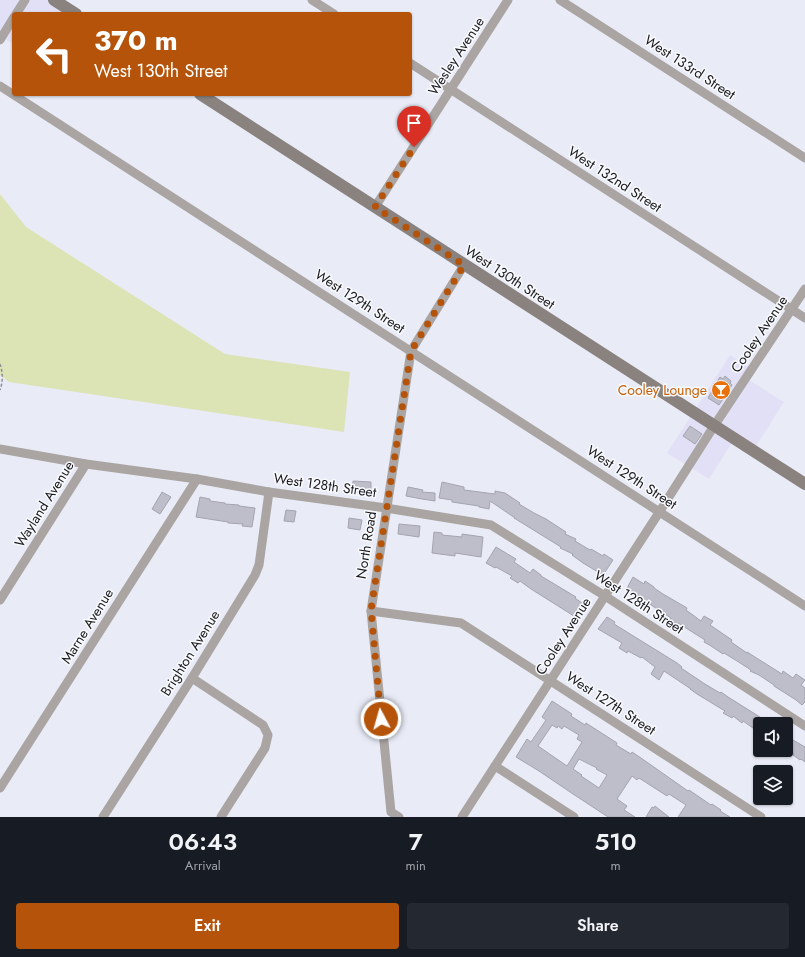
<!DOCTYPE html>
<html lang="en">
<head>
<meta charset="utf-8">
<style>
	body { margin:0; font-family:Jost,sans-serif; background:#242831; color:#f1f3f6; height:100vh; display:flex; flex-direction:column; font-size:15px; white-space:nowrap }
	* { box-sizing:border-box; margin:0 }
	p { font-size:13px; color:#9ea1a6 }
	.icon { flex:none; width:22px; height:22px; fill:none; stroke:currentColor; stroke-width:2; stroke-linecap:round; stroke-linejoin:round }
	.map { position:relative; height:817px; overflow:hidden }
	.sheet { display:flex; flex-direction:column; background:#171b24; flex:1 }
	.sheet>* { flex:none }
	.hud { position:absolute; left:12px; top:12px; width:400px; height:84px; border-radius:4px; box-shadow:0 1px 3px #0004; background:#b45309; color:#fff; overflow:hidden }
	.fabs { position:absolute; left:753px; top:717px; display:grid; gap:8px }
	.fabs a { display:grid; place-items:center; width:40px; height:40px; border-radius:4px; background:#171b24; box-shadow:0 1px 3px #0004; font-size:20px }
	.pin { position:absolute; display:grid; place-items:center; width:34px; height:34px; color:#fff; margin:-41px -17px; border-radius:50% 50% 50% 0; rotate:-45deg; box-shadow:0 0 4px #0007 }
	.pin .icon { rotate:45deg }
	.me { position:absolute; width:44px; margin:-22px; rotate:354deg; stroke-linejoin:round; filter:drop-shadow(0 0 3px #0008) }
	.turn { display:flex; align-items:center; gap:14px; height:84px; padding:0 16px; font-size:18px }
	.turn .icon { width:52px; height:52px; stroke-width:2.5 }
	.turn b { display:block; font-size:28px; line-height:34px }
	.eta { display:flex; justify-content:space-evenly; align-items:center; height:68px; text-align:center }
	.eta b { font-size:24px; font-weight:600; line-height:28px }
	.primary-button { display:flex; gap:8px; margin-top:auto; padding:8px 16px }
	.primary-button a { flex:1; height:46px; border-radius:4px; background:#b45309; color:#fff; font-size:16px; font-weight:600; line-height:46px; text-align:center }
	.primary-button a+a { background:#242831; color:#f1f3f6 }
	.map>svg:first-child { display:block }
	.commercial { fill:#e2e0f6 }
	.green { fill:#dce3b5 }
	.building { fill:#bdbec9; stroke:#a3a4af; fill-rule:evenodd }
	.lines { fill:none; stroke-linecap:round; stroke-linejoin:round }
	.path { stroke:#8b8d95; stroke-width:1.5; stroke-dasharray:3 2; stroke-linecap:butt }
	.street { stroke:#aaa5a2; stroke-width:9 }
	.secondary { stroke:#89827e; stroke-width:12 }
	.route { stroke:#b45309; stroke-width:7; stroke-dasharray:0 12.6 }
	.labels { text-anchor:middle; stroke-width:3; stroke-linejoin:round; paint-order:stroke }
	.street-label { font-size:14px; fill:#1a1a1e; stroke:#f8fafe }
	.food-label { font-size:14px; fill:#c56008; stroke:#f8fafe; text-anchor:end }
</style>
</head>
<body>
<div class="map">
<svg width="805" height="817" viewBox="0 0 805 817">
	<rect width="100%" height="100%" fill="#e9ecf7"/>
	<g class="commercial">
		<polygon points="0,0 49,0 65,10 63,14 14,14 14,44 4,39 0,45"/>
		<polygon points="730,355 755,371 749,380 784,402 751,454 732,443 709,479 667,453"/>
	</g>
	<polygon class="green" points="0,194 26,227 225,354 350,372 344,432 9,382 0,375"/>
	<g class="building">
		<polygon points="725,376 731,381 730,383 732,385 719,405 708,398 720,377 723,379"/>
		<polygon points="690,426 702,434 695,444 683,436"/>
		<polygon points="353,481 371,482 371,493 352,492"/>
		<polygon points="442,482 464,487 464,490 495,494 495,491 505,493 520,503 519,504 534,513 546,519 566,532 565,534 576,539 575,541 590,550 591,549 603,556 604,554 613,560 603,575 583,563 572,555 573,554 560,548 561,547 514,518 515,518 490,501 489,509 479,507 479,506 452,502 452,500 439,498"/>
		<polygon points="408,487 423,490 422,492 435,493 435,501 422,499 406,496"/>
		<polygon points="162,492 171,497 160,514 152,509"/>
		<polygon points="200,497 210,499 210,501 225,503 225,504 239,505 239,506 255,508 252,527 242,526 243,524 228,523 228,522 196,517"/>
		<polygon points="286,510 296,511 294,522 284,521"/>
		<polygon points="349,518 362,520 360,530 348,528"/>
		<polygon points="399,524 420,526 419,537 398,534"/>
		<polygon points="434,532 442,533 442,535 462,537 462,534 483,537 481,557 455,553 455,556 432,553"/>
		<polygon points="496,547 516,559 514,562 530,573 533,569 541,575 541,576 576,597 575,598 586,606 577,618 566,611 531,589 520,581 518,583 510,578 512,576 496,567 495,568 486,563"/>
		<polygon points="633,577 644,584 645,581 654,587 654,588 663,594 687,608 686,610 701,621 704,616 713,621 710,625 732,640 731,642 747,653 747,652 782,674 783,671 793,678 796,674 805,680 801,685 805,688 805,702 802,705 796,700 774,686 774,685 759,675 750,671 751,670 737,661 724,653 723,654 711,646 704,642 705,640 678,623 678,625 670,620 671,618 645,601 645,603 636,597 636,596 626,590"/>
		<polygon points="607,617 615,622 614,624 677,663 682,667 681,668 705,684 720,693 721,692 728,697 771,724 760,724 760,733 743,721 742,723 733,716 732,718 723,713 725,711 697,694 690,689 691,689 664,671 659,680 651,674 655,667 642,657 641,658 628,651 627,653 619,648 622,643 598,629"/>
		<path d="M552,701l20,13 -1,2 14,9 1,-2 31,20 -1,2 15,9 1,-2 9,6 47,33 1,-1 22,15 1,-1 9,6 -1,1 10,6h-52l8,-12 -17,-11 -2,2 -28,-18 -2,2 -5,-4 -15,23 10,7 -3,4 11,7h-27l-35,-23 -34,-23 -23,-14 11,-18 4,3 15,-22 -4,-3zM552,725l5,3 1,-2 4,3 2,-3 15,9 -2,4 5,3 -15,24 -29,-20zM579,759l18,9 -1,1 11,6 -8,13 -18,-12 1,-1 -9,-6z"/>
		<polygon points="786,736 805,747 805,762 801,759 800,760 793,755 794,754 786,749"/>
		<polygon points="655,806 669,817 646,817 652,807 654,808"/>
	</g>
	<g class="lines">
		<path class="path" d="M0,364c3,8 3,18 0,26"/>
		<g class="street">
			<polyline points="312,0 334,14"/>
			<polyline points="560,0 805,158"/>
			<polyline points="16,14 25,0"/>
			<polyline points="0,40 14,17"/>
			<polyline points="410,63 805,318"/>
			<polyline points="0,86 805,606"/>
			<polyline points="375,207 508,0"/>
			<polyline points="0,449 86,464 197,479 269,492 386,508 491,525 605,596 805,726"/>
			<polyline points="0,600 86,464"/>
			<polyline points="371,611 461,623 761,817"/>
			<polyline points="192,678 263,725 268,735 265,748 221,817"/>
			<polyline points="495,766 574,817"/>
			<polyline points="0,788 197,479"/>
			<polyline points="103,817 192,678 255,575 259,565 269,492"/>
			<polyline points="399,817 391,812 371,611 411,351 464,265"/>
			<polyline points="462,817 660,511 714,426 805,289"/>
		</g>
		<g class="secondary">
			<polyline points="54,0 76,14"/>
			<polyline points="200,94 805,484"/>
		</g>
	</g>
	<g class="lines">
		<polyline class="route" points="381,719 371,610 411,351 464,265 375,207 414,147"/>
	</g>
	<defs>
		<g id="bar-disc" transform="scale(1)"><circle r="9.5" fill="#e8710a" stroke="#f8fafe"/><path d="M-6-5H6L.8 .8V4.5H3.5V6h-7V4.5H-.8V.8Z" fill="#fff"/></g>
	</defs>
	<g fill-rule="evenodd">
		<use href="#bar-disc" x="721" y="390"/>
	</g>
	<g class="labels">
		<g class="street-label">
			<text transform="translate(456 56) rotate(-57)" y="5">Wesley Avenue</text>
			<text transform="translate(690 67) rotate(33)" y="5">West 133rd Street</text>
			<text transform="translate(615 179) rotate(33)" y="5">West 132nd Street</text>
			<text transform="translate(510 277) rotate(33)" y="5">West 130th Street</text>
			<text transform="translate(360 301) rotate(33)" y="5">West 129th Street</text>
			<text transform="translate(759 334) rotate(-56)" y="5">Cooley Avenue</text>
			<text transform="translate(632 477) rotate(33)" y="5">West 129th Street</text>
			<text transform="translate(325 485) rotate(8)" y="5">West 128th Street</text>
			<text transform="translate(44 504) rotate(-58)" y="5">Wayland Avenue</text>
			<text transform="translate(366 545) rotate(-81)" y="5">North Road</text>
			<text transform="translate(639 602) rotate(33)" y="5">West 128th Street</text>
			<text transform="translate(87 626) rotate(-58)" y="5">Marne Avenue</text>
			<text transform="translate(563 636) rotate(-57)" y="5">Cooley Avenue</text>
			<text transform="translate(190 653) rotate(-58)" y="5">Brighton Avenue</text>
			<text transform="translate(611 703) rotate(33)" y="5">West 127th Street</text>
		</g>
		<g class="food-label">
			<text x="707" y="395">Cooley Lounge</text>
		</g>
	</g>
</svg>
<div class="fabs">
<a><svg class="icon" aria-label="sound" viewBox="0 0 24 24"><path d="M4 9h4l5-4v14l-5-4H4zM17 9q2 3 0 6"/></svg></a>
<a><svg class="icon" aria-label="layers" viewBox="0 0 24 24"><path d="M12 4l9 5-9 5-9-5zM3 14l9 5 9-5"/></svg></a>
</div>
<div class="pin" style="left:414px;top:147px;background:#d93025"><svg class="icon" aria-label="arrive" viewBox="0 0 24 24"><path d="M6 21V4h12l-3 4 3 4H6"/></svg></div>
<svg class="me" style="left:381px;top:719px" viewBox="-20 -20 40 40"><circle r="17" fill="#b45309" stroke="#fff" stroke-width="3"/><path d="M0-11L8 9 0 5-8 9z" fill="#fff"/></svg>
<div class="hud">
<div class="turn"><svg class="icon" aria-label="left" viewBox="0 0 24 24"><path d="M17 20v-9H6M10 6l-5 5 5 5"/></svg><div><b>370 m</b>West 130th Street</div></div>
</div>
</div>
<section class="sheet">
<div class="eta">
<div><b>06:43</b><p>Arrival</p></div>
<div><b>7</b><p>min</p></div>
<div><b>510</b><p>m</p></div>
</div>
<div class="primary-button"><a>Exit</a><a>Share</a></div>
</section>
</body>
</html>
